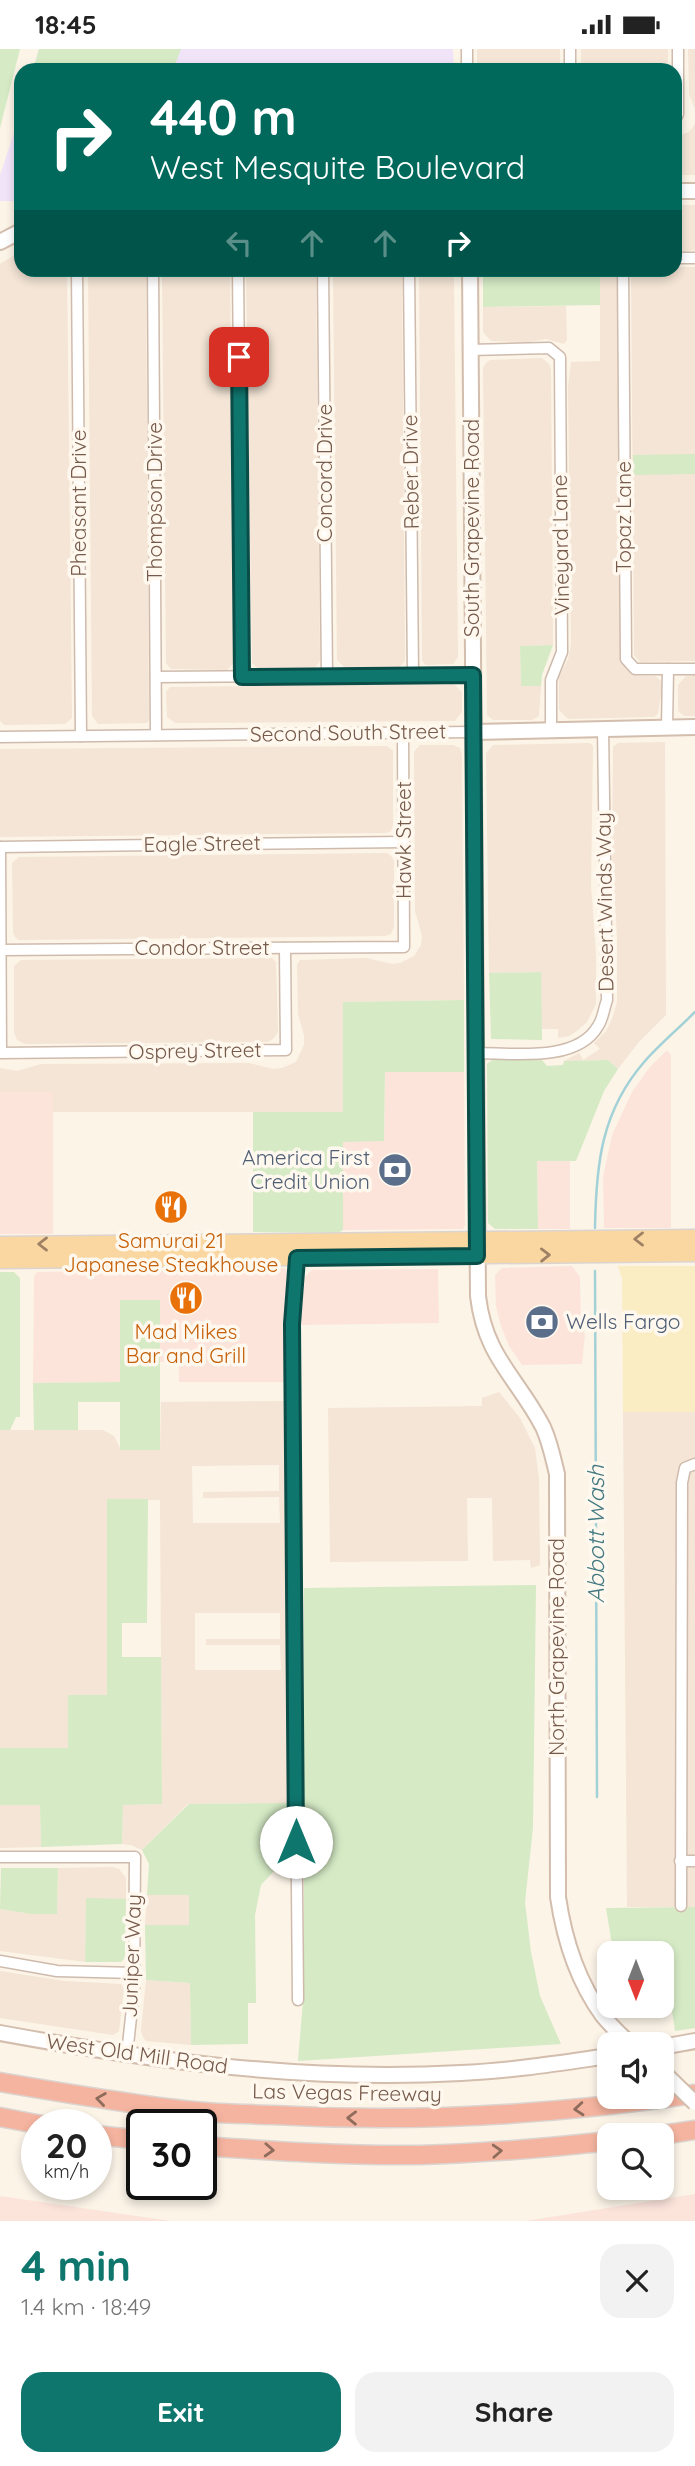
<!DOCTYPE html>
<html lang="en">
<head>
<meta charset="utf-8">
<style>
	body { margin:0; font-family:Quicksand,sans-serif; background:#f2f2f2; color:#222; height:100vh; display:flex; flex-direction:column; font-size:26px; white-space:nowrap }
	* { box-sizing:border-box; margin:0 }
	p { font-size:23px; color:#767676 }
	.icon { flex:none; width:38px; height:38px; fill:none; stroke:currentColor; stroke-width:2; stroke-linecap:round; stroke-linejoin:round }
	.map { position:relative; height:2172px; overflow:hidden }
	.details { display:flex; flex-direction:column; background:#fff; flex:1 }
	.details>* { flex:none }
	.guide { position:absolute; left:14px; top:14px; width:668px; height:214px; border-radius:21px; box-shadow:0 4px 10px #0003; background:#00695c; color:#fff; overflow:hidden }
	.needle { width:46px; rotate:180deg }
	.fabs { position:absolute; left:597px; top:1892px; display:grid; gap:14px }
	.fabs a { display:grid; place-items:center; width:77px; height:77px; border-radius:14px; background:#fff; box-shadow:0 4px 10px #0003; font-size:35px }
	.speed { position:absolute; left:21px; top:2060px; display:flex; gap:14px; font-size:35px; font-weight:700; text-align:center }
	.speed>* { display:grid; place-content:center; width:91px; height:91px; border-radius:50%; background:#fff; box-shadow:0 4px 10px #0003; line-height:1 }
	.speed small { font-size:18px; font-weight:400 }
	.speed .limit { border:4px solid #111; border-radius:10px; background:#fff; color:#111 }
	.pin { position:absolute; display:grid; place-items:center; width:60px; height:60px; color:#fff; margin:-30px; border-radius:14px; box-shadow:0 4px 10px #0006 }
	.me { position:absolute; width:77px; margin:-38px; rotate:0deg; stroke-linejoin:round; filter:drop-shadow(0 0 5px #0008) }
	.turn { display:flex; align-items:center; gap:24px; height:147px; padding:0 21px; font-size:32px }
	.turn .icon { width:91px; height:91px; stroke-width:2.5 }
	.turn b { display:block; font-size:49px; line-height:60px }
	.lanes { display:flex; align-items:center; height:66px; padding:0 21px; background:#0003; justify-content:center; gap:35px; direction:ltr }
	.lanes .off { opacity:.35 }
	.round { display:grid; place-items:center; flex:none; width:74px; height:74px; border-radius:21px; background:#f2f2f2 }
	.headline { display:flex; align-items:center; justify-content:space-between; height:119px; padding:0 21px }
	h1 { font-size:42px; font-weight:700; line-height:52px; color:#0f766e }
	.cta { display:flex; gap:14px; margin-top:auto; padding:14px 21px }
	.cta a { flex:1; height:80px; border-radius:21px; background:#0f766e; color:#fff; font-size:28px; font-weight:700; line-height:80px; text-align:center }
	.cta a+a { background:#f2f2f2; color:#222 }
	.status { display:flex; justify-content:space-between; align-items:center; height:49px; padding:0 35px; background:#fff; direction:ltr }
	.status svg { height:19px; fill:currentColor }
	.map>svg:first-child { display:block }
	.residential { fill:#f4e5d6; fill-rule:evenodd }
	.commercial { fill:#fce4db }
	.education { fill:#f1e4f9 }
	.green { fill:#d5eac5 }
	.sand { fill:#fbedc3 }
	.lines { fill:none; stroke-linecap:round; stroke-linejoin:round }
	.stream { stroke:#a2d1d8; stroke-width:2.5 }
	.street-casing { stroke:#cebbad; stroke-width:13 }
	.secondary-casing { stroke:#d3bdad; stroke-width:18 }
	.primary-casing { stroke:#dbd4d0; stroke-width:19 }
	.highway-casing { stroke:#dbd4d0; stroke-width:21 }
	.street { stroke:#fff; stroke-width:10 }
	.secondary { stroke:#fff; stroke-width:14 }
	.primary { stroke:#fad7a1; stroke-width:16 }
	.highway { stroke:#f5b49f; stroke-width:18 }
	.secondary-bridge-casing { stroke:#d3bdad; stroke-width:18; stroke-linecap:butt }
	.secondary-bridge { stroke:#fff; stroke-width:14 }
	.oneway { stroke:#9e8065 }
	.oneway2 { stroke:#8f6c5c }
	.route-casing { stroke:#0a4d48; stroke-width:18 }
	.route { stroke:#0f766e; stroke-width:12 }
	.labels { text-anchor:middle; stroke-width:7; stroke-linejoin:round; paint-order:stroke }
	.street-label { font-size:21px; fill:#765a4b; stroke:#fff8ee }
	.service-label { font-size:21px; fill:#4e5e75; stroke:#fff8ee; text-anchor:end }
	.food-label { font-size:21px; fill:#c56008; stroke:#fff8ee }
	.water-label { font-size:23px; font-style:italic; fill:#427982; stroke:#fff8ee }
</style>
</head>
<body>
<div class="status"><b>18:45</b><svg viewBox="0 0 49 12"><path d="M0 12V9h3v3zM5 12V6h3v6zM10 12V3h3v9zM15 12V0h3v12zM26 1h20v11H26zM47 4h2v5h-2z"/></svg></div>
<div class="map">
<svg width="695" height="2172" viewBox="0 0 695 2172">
	<rect width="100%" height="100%" fill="#fcf4e7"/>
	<g class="residential">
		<rect x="477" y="0" width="83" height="21"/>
		<rect x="581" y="0" width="87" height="21"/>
		<polygon points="688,0 695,0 695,60 689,45"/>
		<polygon points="695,75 695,126 676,126 676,88 689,83"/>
		<polygon points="676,156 695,156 695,201 676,204"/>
		<polygon points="21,202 21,220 67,221 72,669 65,675 4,676 0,672 0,215"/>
		<polygon points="676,218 695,218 695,612 640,613 634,606 631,225 634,221 676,220"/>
		<polygon points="169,220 226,221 230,225 234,614 227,621 171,620 166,614 162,226"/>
		<polygon points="252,220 314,220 316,224 320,612 315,619 259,620 252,614 246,227"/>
		<polygon points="426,220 451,221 454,230 458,608 453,615 426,616 422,612 419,226"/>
		<polygon points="88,221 146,221 149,671 147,674 98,675 92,667"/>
		<polygon points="400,221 402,223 405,612 398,619 345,619 337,611 333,228 339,221"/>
		<polygon points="600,221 618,221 621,608 629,623 637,627 655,627 661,632 662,650 660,650 658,665 654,668 568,670 559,661 559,628 568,610 571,596 568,338 571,313 600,312"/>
		<polygon points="566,257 567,291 564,295 546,290 529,293 491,292 483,283 483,258"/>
		<polygon points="542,309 549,315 551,320 553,596 520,597 521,637 541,637 539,667 532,671 493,671 487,666 483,319 486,314 490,311"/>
		<polygon points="695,626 695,667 684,667 678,662 678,636 686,627"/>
		<polygon points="454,635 462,643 462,663 455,672 175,674 167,668 166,643 170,638"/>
		<polygon points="665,693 666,966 638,994 618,1020 608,1011 564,1012 579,1004 583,1011 600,1000 594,994 606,982 612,970 617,953 617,889 612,803 613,698 618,694"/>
		<polygon points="590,694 593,697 591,836 596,905 596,955 587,973 578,981 569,987 558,989 558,980 541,980 541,923 489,924 486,704 493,696"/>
		<polygon points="420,696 453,696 460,699 462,706 464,951 343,953 343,1063 53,1063 52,1043 0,1043 0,1019 17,1022 41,1015 249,1014 273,1020 282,1019 296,1013 304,996 304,986 298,965 297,916 300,911 366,909 393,915 400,914 414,907 421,896 422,887 415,862 414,703"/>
		<polygon points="387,697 393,702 393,776 391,782 386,784 0,788 0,700"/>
		<polygon points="387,804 391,807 394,812 394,878 391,885 385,887 19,891 15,888 13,883 12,814 19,808"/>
		<polygon points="272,909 276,913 278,983 274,989 268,993 25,995 17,991 14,983 14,917 21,911"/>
		<polygon points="499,1343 520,1369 535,1399 539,1430 540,1516 531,1519 530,1511 493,1512 492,1449 467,1449 468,1512 330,1513 328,1359 482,1357 482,1349"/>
		<path d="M288,1352l3,402 -103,1 -46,46 -11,-5 -9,-1 1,-39 39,-1 -2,-304h-53v195l-39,53h-68v-318h103l11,6 7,14h39l1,-48zM279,1416v26l-76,1v6l76,-1 1,26h-87l-1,-57zM195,1564h85v26h-74v6h74l1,25h-86z"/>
		<polygon points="623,1363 695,1363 695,1858 627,1858"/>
		<polygon points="0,1756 40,1756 41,1798 0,1799"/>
		<polygon points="112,1818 119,1820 126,1829 126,1850 86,1850 85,1913 0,1902 0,1860 31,1865 57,1865 58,1819"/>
		<polygon points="190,1845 190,1876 145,1876 147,1846"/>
		<polygon points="0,1922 65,1932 121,1935 124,1940 119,1982 113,1986 0,1969"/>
		<polygon points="146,1931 190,1934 191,1996 146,1992 143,1988 141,1982"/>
	</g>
	<g class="commercial">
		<polygon points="667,1001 671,1006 671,1179 604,1179 603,1128 612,1086 632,1043 649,1019"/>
		<polygon points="385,1023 464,1023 465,1176 463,1180 343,1181 343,1092 384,1092"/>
		<rect x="0" y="1043" width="53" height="142"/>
		<polygon points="570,1111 570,1180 538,1180 537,1112"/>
		<polygon points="572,1217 580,1228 581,1278 585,1285 582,1315 522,1316 509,1297 501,1277 496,1258 495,1226 502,1219"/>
		<polygon points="285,1219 287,1221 288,1333 179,1333 179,1313 160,1313 160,1251 120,1251 120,1333 33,1334 34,1227 37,1223"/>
		<polygon points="438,1220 439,1274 300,1276 305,1228 312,1221"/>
		<polygon points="695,2145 695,2172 525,2172"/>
		<polygon points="0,2147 171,2172 0,2172"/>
	</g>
	<g class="education">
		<polygon points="39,0 453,0 454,21 33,21"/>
		<polygon points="21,63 21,152 0,152 0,126"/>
	</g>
	<g class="green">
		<polygon points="0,0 20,0 0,79"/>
		<polygon points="39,0 181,0 173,21 33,21"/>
		<polygon points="483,221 600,221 600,256 483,258"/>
		<polygon points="695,405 695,425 633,426 633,406"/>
		<polygon points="553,596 542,626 541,637 521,637 520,597"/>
		<polygon points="541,923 542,991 491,990 489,924"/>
		<polygon points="464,951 464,1023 385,1023 384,1092 343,1093 343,1181 338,1184 253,1183 253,1063 343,1063 343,953"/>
		<polygon points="492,1011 542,1011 547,1017 563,1016 564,1012 608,1011 618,1020 604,1042 576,1112 537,1112 538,1180 495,1180 488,1174 487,1015"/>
		<polygon points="0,1223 14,1223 20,1229 20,1368 16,1368 10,1381 0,1381"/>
		<polygon points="120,1251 160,1251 160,1401 120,1401 120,1353 78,1353 78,1381 34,1381 33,1334 120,1333"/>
		<polygon points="107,1450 148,1450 147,1574 122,1574 122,1608 161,1608 162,1755 123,1756 122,1795 41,1798 40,1756 0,1756 0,1699 68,1699 68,1646 107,1646"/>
		<polygon points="536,1536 533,1779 525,1853 531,1903 540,1947 561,1995 298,2012 304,1940 304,1539"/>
		<polygon points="291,1754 291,1804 261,1836 255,1866 256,1954 248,1954 248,1995 191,1996 190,1934 146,1931 145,1876 189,1876 189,1846 147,1846 149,1815 142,1801 189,1755"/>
		<polygon points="1,1819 58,1819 57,1865 31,1865 0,1860"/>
		<polygon points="86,1849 126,1850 125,1909 121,1913 85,1913"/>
		<polygon points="695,1858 695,1979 675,1982 670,1949 662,1949 662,1904 618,1904 612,1896 606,1859"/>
	</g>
	<polygon class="sand" points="618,1217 695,1217 695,1363 623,1363 622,1230"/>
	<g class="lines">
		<g class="stream">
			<path d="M595,1179c1,-63 6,-117 50,-167 15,-17 33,-32 50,-49"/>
			<polyline points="595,1222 597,1748"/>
		</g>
		<g class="street-casing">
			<g id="street">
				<polyline points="467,0 467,21"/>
				<polyline points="570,0 570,21"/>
				<polyline points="676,69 678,65 678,0"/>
				<polyline points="676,209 695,209"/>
				<polyline points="77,220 81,687"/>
				<polyline points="153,220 156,686"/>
				<polyline points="238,220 242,628"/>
				<polyline points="323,220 327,627"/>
				<polyline points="409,220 413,626"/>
				<polyline points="623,220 626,610 635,620 668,620 667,679"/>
				<polyline points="470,301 549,299 560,308 562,603 551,631 551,681"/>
				<polyline points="668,620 695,620"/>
				<polyline points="156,628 473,626"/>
				<polyline points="0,688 473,683"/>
				<polyline points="0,798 1,1004 286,1001 285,899"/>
				<polyline points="0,798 404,793"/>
				<polyline points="1,901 404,898 403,684"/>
				<path d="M476,1004c36,0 101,10 122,-27 5,-7 6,-18 9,-26l-4,-271"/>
				<polyline points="297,1205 292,1275 298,1951"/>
				<polyline points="0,1808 135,1808 134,1941 127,2005"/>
				<polyline points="680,1812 695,1812"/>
				<polyline points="681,1857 682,1434 685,1419 695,1415"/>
				<polyline points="0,1912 57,1922 135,1924"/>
			</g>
		</g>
		<g class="secondary-casing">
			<g id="secondary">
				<polyline points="676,142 695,142"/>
				<polyline points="0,193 21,182"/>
				<path d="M470,220l8,1027c7,61 39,81 65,131 7,15 10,31 14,47l1,423c6,41 20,85 45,119 8,10 18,19 27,28"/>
				<polyline points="473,683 695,678"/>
				<path d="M0,1984c152,28 306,49 461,40 49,-2 99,-10 148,-17"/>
				<polyline points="662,1998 695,1992"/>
			</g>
		</g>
		<g class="primary-casing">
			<g id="primary">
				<polyline points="0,1196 695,1189"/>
				<polyline points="0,1211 695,1204"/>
			</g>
		</g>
		<g class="highway-casing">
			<g id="highway">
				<path d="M0,2033c64,11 129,22 194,29 26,3 53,3 79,4 141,8 282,0 422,-21"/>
				<polyline points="0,2068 42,2076"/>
				<polyline points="96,2086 142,2091"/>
				<polyline points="662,2086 695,2081"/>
				<path d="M201,2097c73,5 147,10 220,9 63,-2 126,-7 188,-14"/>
			</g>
		</g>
		<use href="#street" class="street"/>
		<use href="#secondary" class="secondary"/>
		<use href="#primary" class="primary"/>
		<use href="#highway" class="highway"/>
		<g class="secondary-bridge-casing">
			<polyline id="secondary-bridge" points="662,2022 695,2054"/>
		</g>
		<use href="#secondary-bridge" class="secondary-bridge"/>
	</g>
	<defs><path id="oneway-chevron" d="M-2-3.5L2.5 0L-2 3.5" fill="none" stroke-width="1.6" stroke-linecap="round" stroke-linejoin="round" transform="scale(1.75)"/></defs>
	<g class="oneway">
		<use href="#oneway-chevron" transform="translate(639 1190) rotate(180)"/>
		<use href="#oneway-chevron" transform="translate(43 1195) rotate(180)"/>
		<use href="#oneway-chevron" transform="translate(545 1206) rotate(-1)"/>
	</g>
	<g class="oneway2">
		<use href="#oneway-chevron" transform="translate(101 2050) rotate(-172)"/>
		<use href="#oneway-chevron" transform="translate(579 2060) rotate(175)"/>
		<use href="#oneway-chevron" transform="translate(352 2069) rotate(-179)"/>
		<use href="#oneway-chevron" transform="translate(269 2101) rotate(3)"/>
		<use href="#oneway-chevron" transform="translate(497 2102) rotate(-3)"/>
	</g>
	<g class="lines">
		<g class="route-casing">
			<polyline id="route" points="239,308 242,628 473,626 477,1207 297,1209 292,1275 296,1793"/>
		</g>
		<use href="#route" class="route"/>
	</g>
	<defs>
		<g id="bank-disc" transform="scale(1.75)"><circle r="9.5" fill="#5c6f8a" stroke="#fff8ee"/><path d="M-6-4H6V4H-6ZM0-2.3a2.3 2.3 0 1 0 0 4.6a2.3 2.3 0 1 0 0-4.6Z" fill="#fff"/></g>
		<g id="restaurant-disc" transform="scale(1.75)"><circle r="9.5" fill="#e8710a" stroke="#fff8ee"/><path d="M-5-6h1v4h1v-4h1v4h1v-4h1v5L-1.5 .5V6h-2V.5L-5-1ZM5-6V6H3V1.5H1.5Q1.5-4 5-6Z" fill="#fff"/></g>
	</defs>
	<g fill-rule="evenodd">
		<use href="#bank-disc" x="395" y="1121"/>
		<use href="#restaurant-disc" x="171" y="1158"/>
		<use href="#restaurant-disc" x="186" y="1249"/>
		<use href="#bank-disc" x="542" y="1273"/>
	</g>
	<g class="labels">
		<g class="street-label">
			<text transform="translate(411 423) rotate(-91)" y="7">Reber Drive</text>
			<text transform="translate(325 424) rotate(-90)" y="7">Concord Drive</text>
			<text transform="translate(155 453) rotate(-90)" y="7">Thompson Drive</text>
			<text transform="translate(79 454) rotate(-90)" y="7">Pheasant Drive</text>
			<text transform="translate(624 468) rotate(-90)" y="7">Topaz Lane</text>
			<text transform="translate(472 479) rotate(-90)" y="7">South Grapevine Road</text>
			<text transform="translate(561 496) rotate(-91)" y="7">Vineyard Lane</text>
			<text transform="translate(348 684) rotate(-1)" y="7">Second South Street</text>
			<text transform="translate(404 791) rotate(-90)" y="7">Hawk Street</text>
			<text transform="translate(202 795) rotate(-1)" y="7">Eagle Street</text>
			<text transform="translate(605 853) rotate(-91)" y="7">Desert Winds Way</text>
			<text x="202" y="906">Condor Street</text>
			<text transform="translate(195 1002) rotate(-1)" y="7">Osprey Street</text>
			<text transform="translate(557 1598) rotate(-90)" y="7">North Grapevine Road</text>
			<text transform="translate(132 1907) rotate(-88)" y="7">Juniper Way</text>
			<text transform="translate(137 2005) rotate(8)" y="7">West Old Mill Road</text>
			<text transform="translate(347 2044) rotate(1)" y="7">Las Vegas Freeway</text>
		</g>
		<g class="service-label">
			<text x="370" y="1116">America First<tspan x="370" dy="24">Credit Union</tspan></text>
			<text x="566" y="1280" text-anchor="start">Wells Fargo</text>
		</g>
		<g class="food-label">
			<text x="171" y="1199">Samurai 21<tspan x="171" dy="24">Japanese Steakhouse</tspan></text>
			<text x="186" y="1290">Mad Mikes<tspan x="186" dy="24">Bar and Grill</tspan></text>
		</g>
		<g class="water-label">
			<text transform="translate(596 1485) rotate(-90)" y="8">Abbott Wash</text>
		</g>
	</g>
</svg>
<div class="fabs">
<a><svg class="needle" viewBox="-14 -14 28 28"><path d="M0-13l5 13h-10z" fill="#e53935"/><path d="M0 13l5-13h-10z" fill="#767676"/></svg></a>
<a><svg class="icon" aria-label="sound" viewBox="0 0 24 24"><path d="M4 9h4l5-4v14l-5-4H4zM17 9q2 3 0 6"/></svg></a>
<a><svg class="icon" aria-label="search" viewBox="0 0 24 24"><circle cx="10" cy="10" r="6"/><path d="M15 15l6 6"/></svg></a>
</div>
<div class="speed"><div>20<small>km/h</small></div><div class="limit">30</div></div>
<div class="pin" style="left:239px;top:308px;background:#d93025"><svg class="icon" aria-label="arrive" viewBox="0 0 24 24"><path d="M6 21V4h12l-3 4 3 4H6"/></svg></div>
<svg class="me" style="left:296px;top:1793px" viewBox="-20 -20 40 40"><circle r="19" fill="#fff"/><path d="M0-13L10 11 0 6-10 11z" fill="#0f766e"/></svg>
<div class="guide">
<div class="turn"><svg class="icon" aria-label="right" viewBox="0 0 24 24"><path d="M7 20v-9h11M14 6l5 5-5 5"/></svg><div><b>440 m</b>West Mesquite Boulevard</div></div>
<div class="lanes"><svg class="icon off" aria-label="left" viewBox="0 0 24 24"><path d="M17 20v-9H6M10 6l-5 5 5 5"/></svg><svg class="icon off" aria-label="ahead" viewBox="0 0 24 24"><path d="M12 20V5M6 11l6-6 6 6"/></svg><svg class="icon off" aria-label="ahead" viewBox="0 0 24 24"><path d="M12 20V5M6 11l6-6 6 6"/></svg><svg class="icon" aria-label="right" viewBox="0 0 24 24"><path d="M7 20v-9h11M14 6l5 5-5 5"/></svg></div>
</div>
</div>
<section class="details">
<div class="headline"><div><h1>4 min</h1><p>1.4 km · 18:49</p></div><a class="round"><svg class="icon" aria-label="close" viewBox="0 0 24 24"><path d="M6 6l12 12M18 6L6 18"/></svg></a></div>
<div class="cta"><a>Exit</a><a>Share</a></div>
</section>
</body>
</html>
